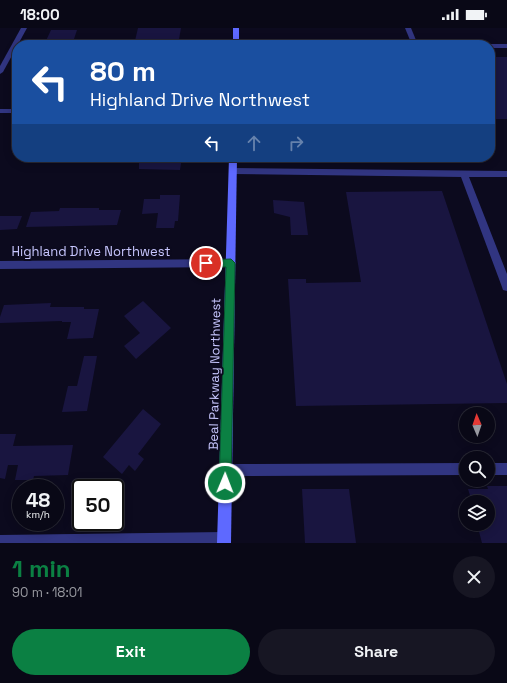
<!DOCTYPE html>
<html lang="en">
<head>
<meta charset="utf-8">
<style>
	body { margin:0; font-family:"Space Grotesk",sans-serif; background:#171623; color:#f1f3f6; height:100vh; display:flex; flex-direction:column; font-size:15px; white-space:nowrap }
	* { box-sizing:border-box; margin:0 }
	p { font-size:13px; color:#999aa1 }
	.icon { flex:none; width:22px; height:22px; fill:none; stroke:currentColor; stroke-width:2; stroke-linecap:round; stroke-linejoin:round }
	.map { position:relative; height:515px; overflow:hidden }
	.drawer { display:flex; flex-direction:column; background:#090816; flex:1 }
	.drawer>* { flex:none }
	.guide { position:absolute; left:12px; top:12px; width:483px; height:122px; border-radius:16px; box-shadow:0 2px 10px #0003,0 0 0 1px #292935; background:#1a4fa0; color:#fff; overflow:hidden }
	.needle { width:26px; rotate:358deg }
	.tools { position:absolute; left:459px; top:379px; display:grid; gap:8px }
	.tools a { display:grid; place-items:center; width:36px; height:36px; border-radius:50%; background:#090816; box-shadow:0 2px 10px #0003,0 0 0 1px #292935; font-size:20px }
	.speed { position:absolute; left:12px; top:451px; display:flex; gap:8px; font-size:20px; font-weight:700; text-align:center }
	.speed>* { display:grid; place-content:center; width:52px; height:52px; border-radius:50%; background:#090816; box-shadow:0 2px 10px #0003,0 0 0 1px #292935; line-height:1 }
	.speed small { font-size:10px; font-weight:400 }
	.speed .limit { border:2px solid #111; border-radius:6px; background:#fff; color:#111 }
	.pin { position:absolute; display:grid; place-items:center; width:34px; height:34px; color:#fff; margin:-17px; border:2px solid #fff; border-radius:50%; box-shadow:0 1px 4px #0007 }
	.me { position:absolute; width:44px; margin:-22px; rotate:1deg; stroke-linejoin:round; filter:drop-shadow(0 0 3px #0008) }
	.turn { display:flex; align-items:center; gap:14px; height:84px; padding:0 12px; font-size:18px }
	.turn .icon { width:52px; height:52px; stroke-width:2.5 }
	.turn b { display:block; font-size:28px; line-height:34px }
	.lanes { display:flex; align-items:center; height:38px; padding:0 12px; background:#0003; justify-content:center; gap:20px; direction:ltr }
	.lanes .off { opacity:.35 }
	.round { display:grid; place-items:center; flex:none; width:42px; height:42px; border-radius:21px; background:#171623 }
	.summary { display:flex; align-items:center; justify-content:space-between; height:68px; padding:0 12px }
	h1 { font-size:24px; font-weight:600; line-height:30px; color:#0b8043 }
	.primary-button { display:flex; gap:8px; margin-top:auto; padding:8px 12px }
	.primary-button a { flex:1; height:46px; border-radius:24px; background:#0b8043; color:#fff; font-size:16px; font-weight:600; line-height:46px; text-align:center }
	.primary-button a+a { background:#171623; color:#f1f3f6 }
	.status { display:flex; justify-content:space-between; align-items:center; height:28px; padding:0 20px; background:#090816; direction:ltr }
	.status svg { height:11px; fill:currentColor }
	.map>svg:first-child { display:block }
	.building { fill:#191540 }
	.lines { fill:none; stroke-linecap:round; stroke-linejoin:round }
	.lane { fill:#313581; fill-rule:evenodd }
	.street { fill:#313581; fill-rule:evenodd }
	.secondary { fill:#5e69ff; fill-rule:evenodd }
	.route { fill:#0b8043; stroke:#07532c }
	.labels { text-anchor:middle; stroke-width:4; stroke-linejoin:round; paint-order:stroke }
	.street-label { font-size:13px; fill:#c8c7ff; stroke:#0c0a1e }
</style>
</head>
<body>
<div class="status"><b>18:00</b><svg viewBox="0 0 49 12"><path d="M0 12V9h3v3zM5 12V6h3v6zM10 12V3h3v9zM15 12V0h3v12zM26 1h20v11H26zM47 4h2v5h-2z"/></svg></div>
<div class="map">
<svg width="507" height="515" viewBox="0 0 507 515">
	<rect width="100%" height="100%" fill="#0c0a1e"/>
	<g class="building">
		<polygon points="138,0 181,0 178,17 134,17"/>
		<polygon points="51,2 77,2 72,17 44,17"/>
		<rect x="490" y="29" width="17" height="62"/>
		<polygon points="139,129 182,129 180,142 139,141"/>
		<polygon points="442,163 507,356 507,375 296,378 288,251 306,251 306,255 361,254 346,164"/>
		<polygon points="160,167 180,167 178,193 175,193 174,200 156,200 158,185 142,186 144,171 160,171"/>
		<polygon points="273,172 304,174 308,207 291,207 290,189 274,185"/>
		<polygon points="60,180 99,180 99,182 121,182 117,197 26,199 31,184 59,183"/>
		<polygon points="0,188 22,188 17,201 0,202"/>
		<polygon points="143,273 171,300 136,331 124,318 140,305 124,288"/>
		<polygon points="51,275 50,279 84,279 84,281 99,281 93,310 67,311 71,294 62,294 62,293 0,295 0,289 4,277"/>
		<polygon points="84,328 97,328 87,383 62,384 68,358 77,358"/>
		<polygon points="143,381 161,396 138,426 144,431 135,443 129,437 122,446 103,429"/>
		<polygon points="0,406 16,406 13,418 73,417 68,447 34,448 33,452 15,452 18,437 8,437 5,451 0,450"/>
		<polygon points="487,458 507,458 507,515 482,515 477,496 488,496 488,474 472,474 468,461 488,461"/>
		<polygon points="302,461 349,461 356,515 305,515"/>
	</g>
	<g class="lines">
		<g class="lane">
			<polygon points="466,435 466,447 226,448 222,446 220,442 222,438 226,436"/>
			<rect x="488" y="435" width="19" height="12"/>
		</g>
		<g class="street">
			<polygon points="21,0 27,0 3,44 0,46 0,38"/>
			<polygon points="405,0 411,0 418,17 412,17"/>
			<polygon points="490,16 507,16 507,20 490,20 490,17 487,17"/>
			<rect x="0" y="81" width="17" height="4"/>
			<polygon points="233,140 507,143 507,149 469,149 507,246 507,263 503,262 502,259 461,149 233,146 229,143"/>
			<polygon points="231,231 234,232 236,235 234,238 231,239 0,241 0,233"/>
			<polygon points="224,504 229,506 231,511 229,515 0,515 0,507"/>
		</g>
		<g class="secondary">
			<rect x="233" y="0" width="6" height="17"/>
			<polygon points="229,129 237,129 231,515 217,515"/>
		</g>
	</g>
	<polygon class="route" points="231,231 235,235 231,455 229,460 225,461 221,460 219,455 226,239 206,239 201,235 206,232"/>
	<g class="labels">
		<g class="street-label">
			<text x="91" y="228">Highland Drive Northwest</text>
			<text transform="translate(214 346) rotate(-89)" y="5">Beal Parkway Northwest</text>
		</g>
	</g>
</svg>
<div class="tools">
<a><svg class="needle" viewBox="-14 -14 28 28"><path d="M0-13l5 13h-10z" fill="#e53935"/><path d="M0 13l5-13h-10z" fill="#999aa1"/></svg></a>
<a><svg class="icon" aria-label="search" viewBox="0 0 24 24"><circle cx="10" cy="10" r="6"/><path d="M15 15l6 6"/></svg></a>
<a><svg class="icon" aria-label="layers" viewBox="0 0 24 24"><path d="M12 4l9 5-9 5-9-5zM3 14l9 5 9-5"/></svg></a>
</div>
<div class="speed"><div>48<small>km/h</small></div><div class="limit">50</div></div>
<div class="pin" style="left:206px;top:235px;background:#d93025"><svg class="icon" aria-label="arrive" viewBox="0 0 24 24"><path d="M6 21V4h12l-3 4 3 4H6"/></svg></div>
<svg class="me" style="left:225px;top:455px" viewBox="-20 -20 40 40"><circle r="17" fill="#0b8043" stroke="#fff" stroke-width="3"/><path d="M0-11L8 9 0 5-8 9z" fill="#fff"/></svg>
<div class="guide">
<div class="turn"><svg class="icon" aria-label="left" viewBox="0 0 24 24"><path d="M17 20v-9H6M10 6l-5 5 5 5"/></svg><div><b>80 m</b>Highland Drive Northwest</div></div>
<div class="lanes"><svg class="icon" aria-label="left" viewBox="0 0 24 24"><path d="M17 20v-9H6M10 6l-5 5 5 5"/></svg><svg class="icon off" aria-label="ahead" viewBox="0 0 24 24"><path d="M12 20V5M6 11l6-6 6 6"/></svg><svg class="icon off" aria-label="right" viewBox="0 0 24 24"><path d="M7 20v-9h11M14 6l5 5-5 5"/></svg></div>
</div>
</div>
<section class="drawer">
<div class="summary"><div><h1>1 min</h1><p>90 m · 18:01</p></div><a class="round"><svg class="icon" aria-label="close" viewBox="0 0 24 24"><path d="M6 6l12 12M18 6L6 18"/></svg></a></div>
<div class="primary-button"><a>Exit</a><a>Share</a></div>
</section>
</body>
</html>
